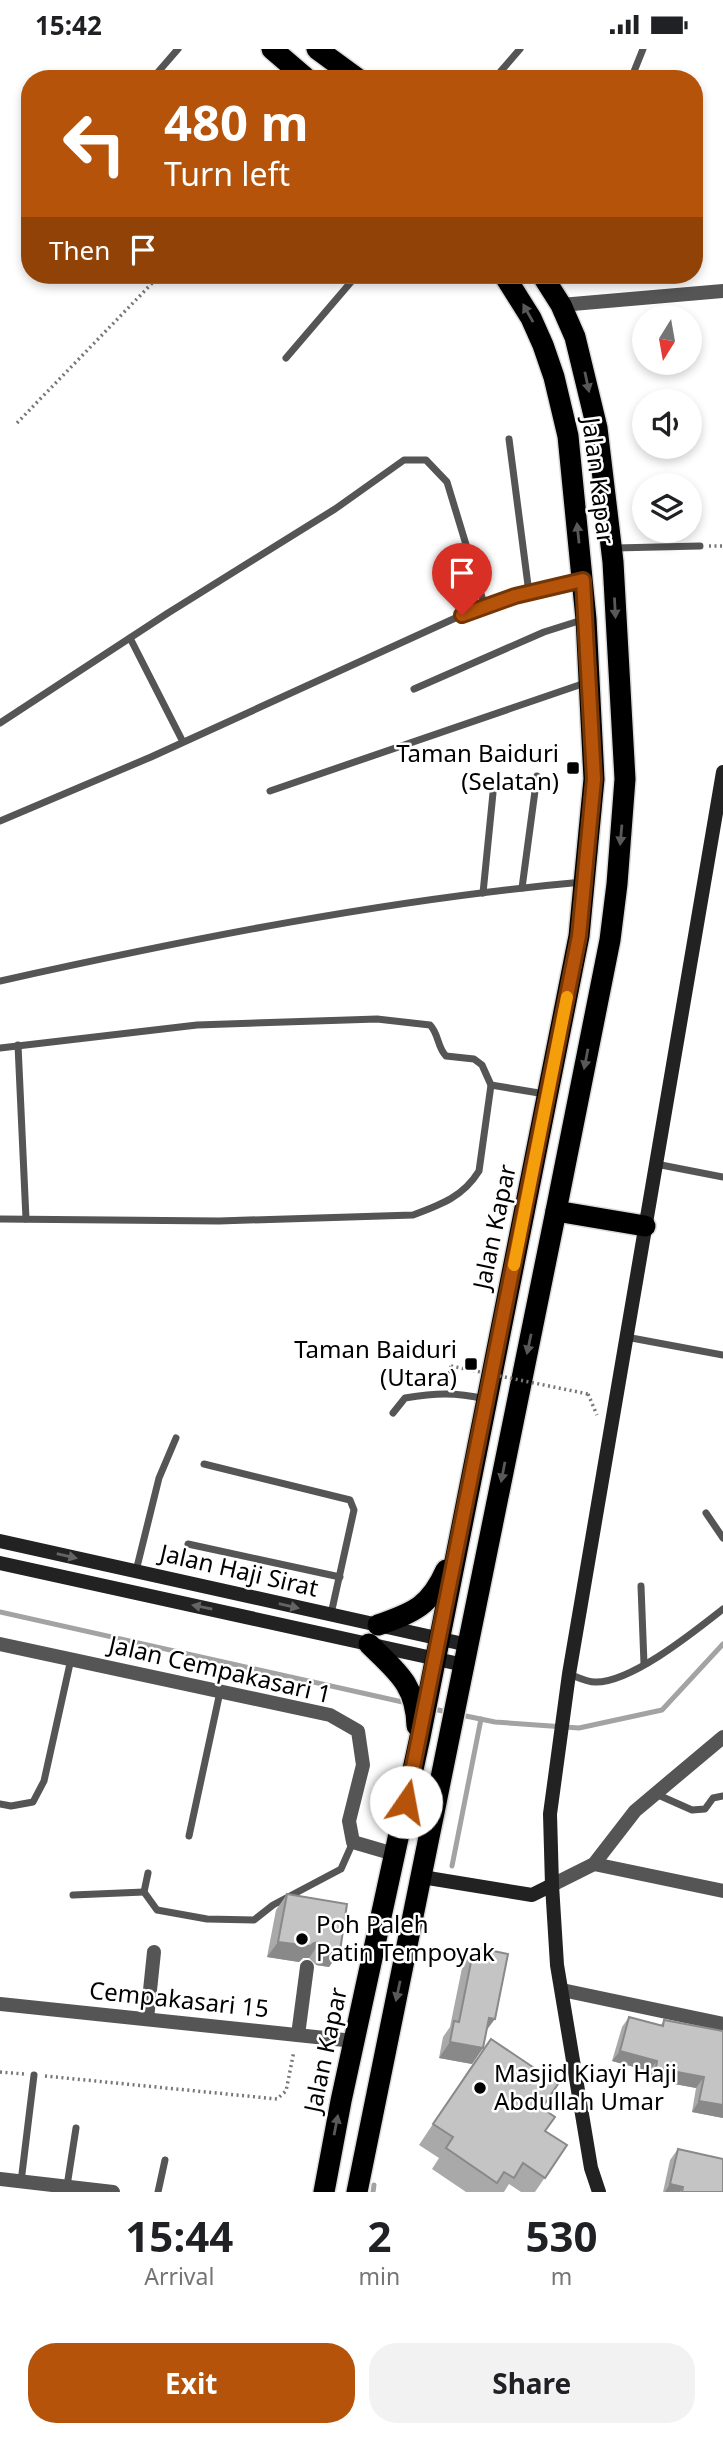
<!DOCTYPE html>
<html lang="en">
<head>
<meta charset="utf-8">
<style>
	body { margin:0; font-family:"Noto Sans",sans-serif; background:#f2f2f2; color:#202124; height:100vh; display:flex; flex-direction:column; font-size:26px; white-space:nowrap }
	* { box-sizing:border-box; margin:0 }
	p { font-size:23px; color:#757577 }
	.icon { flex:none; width:38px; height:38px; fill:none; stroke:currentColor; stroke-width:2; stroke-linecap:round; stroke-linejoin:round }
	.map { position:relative; height:2143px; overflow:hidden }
	.details { display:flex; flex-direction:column; background:#fff; flex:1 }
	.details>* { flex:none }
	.top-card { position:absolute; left:21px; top:21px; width:682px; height:214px; border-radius:28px; box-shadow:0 4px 10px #0003; background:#b45309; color:#fff; overflow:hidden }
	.needle { width:46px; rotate:191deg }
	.buttons { position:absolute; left:632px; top:256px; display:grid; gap:14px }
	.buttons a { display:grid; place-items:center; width:70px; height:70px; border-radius:50%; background:#fff; box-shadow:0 4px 10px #0003; font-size:35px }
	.pin { position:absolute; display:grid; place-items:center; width:60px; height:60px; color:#fff; margin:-72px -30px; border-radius:50% 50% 50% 0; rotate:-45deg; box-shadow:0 0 7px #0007 }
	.pin .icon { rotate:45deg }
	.me { position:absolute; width:77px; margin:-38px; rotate:12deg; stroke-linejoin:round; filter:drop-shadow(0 0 5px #0008) }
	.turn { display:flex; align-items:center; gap:24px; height:147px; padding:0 28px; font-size:32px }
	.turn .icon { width:91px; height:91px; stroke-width:2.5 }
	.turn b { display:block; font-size:49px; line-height:60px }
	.then { display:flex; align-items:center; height:66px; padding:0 28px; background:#0003; gap:14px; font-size:26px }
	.eta { display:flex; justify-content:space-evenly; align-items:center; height:119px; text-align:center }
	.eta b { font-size:42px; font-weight:700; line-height:49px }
	.primary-button { display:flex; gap:14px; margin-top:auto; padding:14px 28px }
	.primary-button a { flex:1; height:80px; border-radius:28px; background:#b45309; color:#fff; font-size:28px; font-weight:700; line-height:80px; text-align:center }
	.primary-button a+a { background:#f2f2f2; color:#202124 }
	.status { display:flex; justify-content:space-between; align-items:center; height:49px; padding:0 35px; background:#fff; direction:ltr }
	.status svg { height:19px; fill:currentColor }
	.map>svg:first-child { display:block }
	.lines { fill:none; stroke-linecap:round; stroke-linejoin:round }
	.stream { stroke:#a3a3a3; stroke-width:5 }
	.highway-casing { stroke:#dbdbdb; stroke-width:24 }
	.path { stroke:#777; stroke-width:3.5; stroke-dasharray:2 3.5; stroke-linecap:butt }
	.lane { stroke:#555; stroke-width:7 }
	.street { stroke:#555; stroke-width:14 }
	.secondary { stroke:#222; stroke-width:14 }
	.highway { stroke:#000; stroke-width:21 }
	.path-bridge { stroke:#777; stroke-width:3.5; stroke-dasharray:2 3.5; stroke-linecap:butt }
	.wall { fill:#a9a9a9 }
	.shaded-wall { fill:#898989 }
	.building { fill:#c4c4c4; stroke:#898989; stroke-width:2 }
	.oneway { fill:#595959 }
	.oneway2 { fill:#646464 }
	.route-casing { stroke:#753606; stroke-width:18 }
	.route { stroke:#b45309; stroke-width:12 }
	.slow { stroke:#f59e0b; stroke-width:12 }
	.poi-dot { fill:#000; stroke:#fff; stroke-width:2.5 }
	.labels { text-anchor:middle; stroke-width:5; stroke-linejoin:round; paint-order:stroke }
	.street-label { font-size:24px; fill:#000; stroke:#fff }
	.poi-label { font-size:24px; fill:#000; stroke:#fff; text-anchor:end }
</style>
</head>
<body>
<div class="status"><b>15:42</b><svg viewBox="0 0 49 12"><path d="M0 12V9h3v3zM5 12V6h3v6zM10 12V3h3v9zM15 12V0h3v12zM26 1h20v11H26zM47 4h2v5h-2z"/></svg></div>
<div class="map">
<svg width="723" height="2143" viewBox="0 0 723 2143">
	<rect width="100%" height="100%" fill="#fff"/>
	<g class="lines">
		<g class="stream">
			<polyline points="0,1563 407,1654"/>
			<polyline points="430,1659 451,1664"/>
			<polyline points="461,1666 495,1673 579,1679 662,1661 723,1595"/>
			<polyline points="452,1817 481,1670"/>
			<polyline points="373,2143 374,2136"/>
		</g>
		<g class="highway-casing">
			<g id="highway">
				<polyline points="272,0 307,30"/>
				<polyline points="317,0 358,30"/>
				<polyline points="556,1162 645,1177"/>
				<path d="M378,1576c37,-13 52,-19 68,-55"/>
				<path d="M369,1595c27,27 47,40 48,82"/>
				<polyline points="324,2143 341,2052 420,1688 579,887 594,730 586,570 568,387 554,328 543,296 531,269 504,226"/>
				<polyline points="357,2143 556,1162 610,891 617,835 625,730 613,513 597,379 575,288 561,256 542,226"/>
			</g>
		</g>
		<g class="path">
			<polyline points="17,374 160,226"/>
			<polyline points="709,497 723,497"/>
			<polyline points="447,1335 451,1317"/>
			<polyline points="588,1345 597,1366"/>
			<polyline points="0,2023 24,2025"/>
			<polyline points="45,2027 277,2050 286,2042 294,2002"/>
		</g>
		<g class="lane">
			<polyline points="152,30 178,0"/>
			<polyline points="494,30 520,0"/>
			<polyline points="631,30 643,0"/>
			<polyline points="286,309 357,226"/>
			<polyline points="509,390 529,544"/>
			<polyline points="615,499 700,497"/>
			<polyline points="130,589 183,693"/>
			<polyline points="414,640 544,583 582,571"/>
			<polyline points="0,674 168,564 335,460 404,411 426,411 447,433 485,558"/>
			<polyline points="270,742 588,633"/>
			<polyline points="0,772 151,708 462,566 515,547 579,532"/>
			<polyline points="522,839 537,727"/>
			<polyline points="483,844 494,734"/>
			<path d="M0,932c189,-42 390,-82 583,-99"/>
			<polyline points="18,996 26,1170"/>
			<path d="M0,999l197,-23 180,-6 53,6c9,9 7,22 16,31l28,3 8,6 9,20 -12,86c-16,26 -39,34 -66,44l-194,6 -219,-2"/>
			<polyline points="491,1036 545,1045"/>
			<polyline points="656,1115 723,1128"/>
			<polyline points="626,1288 723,1306"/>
			<path d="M393,1364l12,-15c30,-5 50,-6 80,1"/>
			<polyline points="204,1415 350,1451 354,1461 331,1565"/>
			<polyline points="706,1464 723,1489"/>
			<polyline points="188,1495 340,1528"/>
			<polyline points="136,1522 159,1429 176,1389"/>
			<polyline points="641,1537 644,1615"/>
			<path d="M569,1625c8,3 18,8 26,8 36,1 100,-51 128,-73"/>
			<polyline points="656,1745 692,1761 705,1760 713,1749 723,1747"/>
			<polyline points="0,1755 11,1757 33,1753 44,1732 71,1610"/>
			<polyline points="189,1787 220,1643"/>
			<polyline points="148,1824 144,1843 157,1861 207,1870 254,1871 273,1856 341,1820 353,1793"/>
			<polyline points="73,1846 144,1843"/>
			<polyline points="21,2133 34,2026"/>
			<polyline points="67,2137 76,2079"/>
			<polyline points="158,2143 165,2111"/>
		</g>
		<g class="street">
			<polyline points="561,256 723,242"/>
			<polyline points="0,1595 330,1666 358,1682 363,1716 349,1772 353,1793 394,1805"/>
			<polyline points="594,1815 723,1842"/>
			<polyline points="552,1836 594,1815 635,1762 723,1688"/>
			<polyline points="562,1941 723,1975"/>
			<polyline points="0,1955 354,1992"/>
			<polyline points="147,1970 154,1903"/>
			<polyline points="298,1986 307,1918"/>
			<polyline points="0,2130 113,2143"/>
		</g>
		<g class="secondary">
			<polyline points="0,1492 468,1596"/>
			<polyline points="0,1514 464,1616"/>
			<polyline points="422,1828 532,1846 552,1836"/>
			<polyline points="599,2143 591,2119 557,1916 552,1836 550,1765 569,1625 723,723"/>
		</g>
		<use href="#highway" class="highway"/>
		<polyline class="path-bridge" points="451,1317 588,1345"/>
	</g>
	<g class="wall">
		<polygon points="287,1845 340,1902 329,1918 316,1916 309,1909 303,1909 299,1913 267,1908 276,1861"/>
		<polygon points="474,1898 486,1982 483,1999 472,2015 439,2009 443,1988 450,1978 463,1914"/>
		<polygon points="629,1968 661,1976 664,1971 723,1982 723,2069 692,2063 696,2039 648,2030 649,2022 612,2012 622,1978"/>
		<polygon points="476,2010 542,2059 545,2082 567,2096 535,2143 521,2143 509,2135 504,2143 466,2143 432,2120 439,2109 419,2096"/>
		<polygon points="678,2100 723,2143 663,2143 670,2111"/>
	</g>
	<g class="shaded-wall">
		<polygon points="278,1893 314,1894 320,1893 309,1909 303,1909 299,1913 267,1908"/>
		<polygon points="327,1900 340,1902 329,1918 316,1916"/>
		<polygon points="489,1969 495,1970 483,1986"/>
		<polygon points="450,1993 483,1999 472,2015 439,2009"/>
		<polygon points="620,2002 657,2012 649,2022 612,2012"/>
		<polygon points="656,2019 704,2028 696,2039 648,2030"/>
		<polygon points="699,2052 723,2056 723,2069 692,2063"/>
		<polygon points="670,2135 683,2138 680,2143 665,2143"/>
	</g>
	<g class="building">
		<polygon points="287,1845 347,1855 340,1902 327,1900 320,1893 314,1894 310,1897 278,1893"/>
		<polygon points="474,1898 508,1905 495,1970 489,1969 483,1999 450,1993 454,1972 459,1973"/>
		<polygon points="629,1968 663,1977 664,1971 723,1982 723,2056 699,2052 704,2028 656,2019 657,2012 620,2002"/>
		<polygon points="491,1990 558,2035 542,2059 555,2068 545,2082 567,2096 545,2129 523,2114 514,2129 504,2123 497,2134 446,2099 453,2088 433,2075"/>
		<polygon points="678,2100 723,2110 723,2143 682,2143 683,2138 670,2135"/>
	</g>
	<defs><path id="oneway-solid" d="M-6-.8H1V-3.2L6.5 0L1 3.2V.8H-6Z" transform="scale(1.75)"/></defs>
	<g class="oneway">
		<use href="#oneway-solid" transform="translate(528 264) rotate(-119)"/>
		<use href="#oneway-solid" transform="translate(587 333) rotate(78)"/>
		<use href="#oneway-solid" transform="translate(578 484) rotate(-96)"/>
		<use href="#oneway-solid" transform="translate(615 559) rotate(87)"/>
		<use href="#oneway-solid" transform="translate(621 786) rotate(95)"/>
		<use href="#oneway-solid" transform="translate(586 1010) rotate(101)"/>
		<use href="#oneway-solid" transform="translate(529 1295) rotate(102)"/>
		<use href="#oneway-solid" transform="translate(503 1423) rotate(101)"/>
		<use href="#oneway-solid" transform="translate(398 1942) rotate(102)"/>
		<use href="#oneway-solid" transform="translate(336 2076) rotate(-79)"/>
	</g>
	<g class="oneway2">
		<use href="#oneway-solid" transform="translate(67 1507) rotate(13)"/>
		<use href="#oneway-solid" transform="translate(289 1557) rotate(13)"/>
		<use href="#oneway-solid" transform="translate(202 1558) rotate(-168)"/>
	</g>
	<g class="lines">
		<g class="route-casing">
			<polyline id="route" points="406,1753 579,887 594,730 583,531 515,547 462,566"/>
		</g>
		<use href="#route" class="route"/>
		<polyline class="slow" points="514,1216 567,948"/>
	</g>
	<g class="poi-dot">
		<rect x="566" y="712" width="14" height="14" rx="3.5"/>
		<rect x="464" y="1308" width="14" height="14" rx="3.5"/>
		<circle cx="302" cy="1890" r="7"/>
		<circle cx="480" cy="2039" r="7"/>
	</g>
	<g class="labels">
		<g class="street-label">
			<text transform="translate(598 432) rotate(83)" y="8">Jalan Kapar</text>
			<text transform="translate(495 1178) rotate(-78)" y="8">Jalan Kapar</text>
			<text transform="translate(239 1522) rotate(13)" y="8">Jalan Haji Sirat</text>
			<text transform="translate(220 1621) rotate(13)" y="8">Jalan Cempakasari 1</text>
			<text transform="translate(179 1951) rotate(6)" y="8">Cempakasari 15</text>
			<text transform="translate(326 2001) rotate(-78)" y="8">Jalan Kapar</text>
		</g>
		<g class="poi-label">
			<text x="559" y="713">Taman Baiduri<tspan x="559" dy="28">(Selatan)</tspan></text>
			<text x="457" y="1309">Taman Baiduri<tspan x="457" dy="28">(Utara)</tspan></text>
			<text x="316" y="1884" text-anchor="start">Poh Paleh<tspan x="316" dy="28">Patin Tempoyak</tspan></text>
			<text x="494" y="2033" text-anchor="start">Masjid Kiayi Haji<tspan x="494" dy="28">Abdullah Umar</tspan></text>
		</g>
	</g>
</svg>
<div class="buttons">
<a><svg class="needle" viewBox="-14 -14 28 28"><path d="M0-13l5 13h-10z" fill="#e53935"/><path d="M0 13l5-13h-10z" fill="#757577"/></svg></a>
<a><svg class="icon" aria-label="sound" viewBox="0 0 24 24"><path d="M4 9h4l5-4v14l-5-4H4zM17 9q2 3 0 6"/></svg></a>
<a><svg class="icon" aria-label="layers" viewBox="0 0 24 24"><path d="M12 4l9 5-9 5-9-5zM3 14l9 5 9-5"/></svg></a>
</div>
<div class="pin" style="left:462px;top:566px;background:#d93025"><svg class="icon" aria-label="arrive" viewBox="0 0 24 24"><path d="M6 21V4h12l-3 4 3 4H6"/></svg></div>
<svg class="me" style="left:406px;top:1753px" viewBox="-20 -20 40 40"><circle r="19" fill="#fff"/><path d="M0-13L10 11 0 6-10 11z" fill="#b45309"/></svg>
<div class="top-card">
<div class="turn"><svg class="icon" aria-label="left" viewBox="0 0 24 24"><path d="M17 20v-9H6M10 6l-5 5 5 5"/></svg><div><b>480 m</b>Turn left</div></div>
<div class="then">Then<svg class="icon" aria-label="arrive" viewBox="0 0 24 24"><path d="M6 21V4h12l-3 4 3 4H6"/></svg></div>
</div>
</div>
<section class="details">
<div class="eta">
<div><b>15:44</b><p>Arrival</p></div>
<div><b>2</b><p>min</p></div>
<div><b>530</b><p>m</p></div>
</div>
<div class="primary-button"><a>Exit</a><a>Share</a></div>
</section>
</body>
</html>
